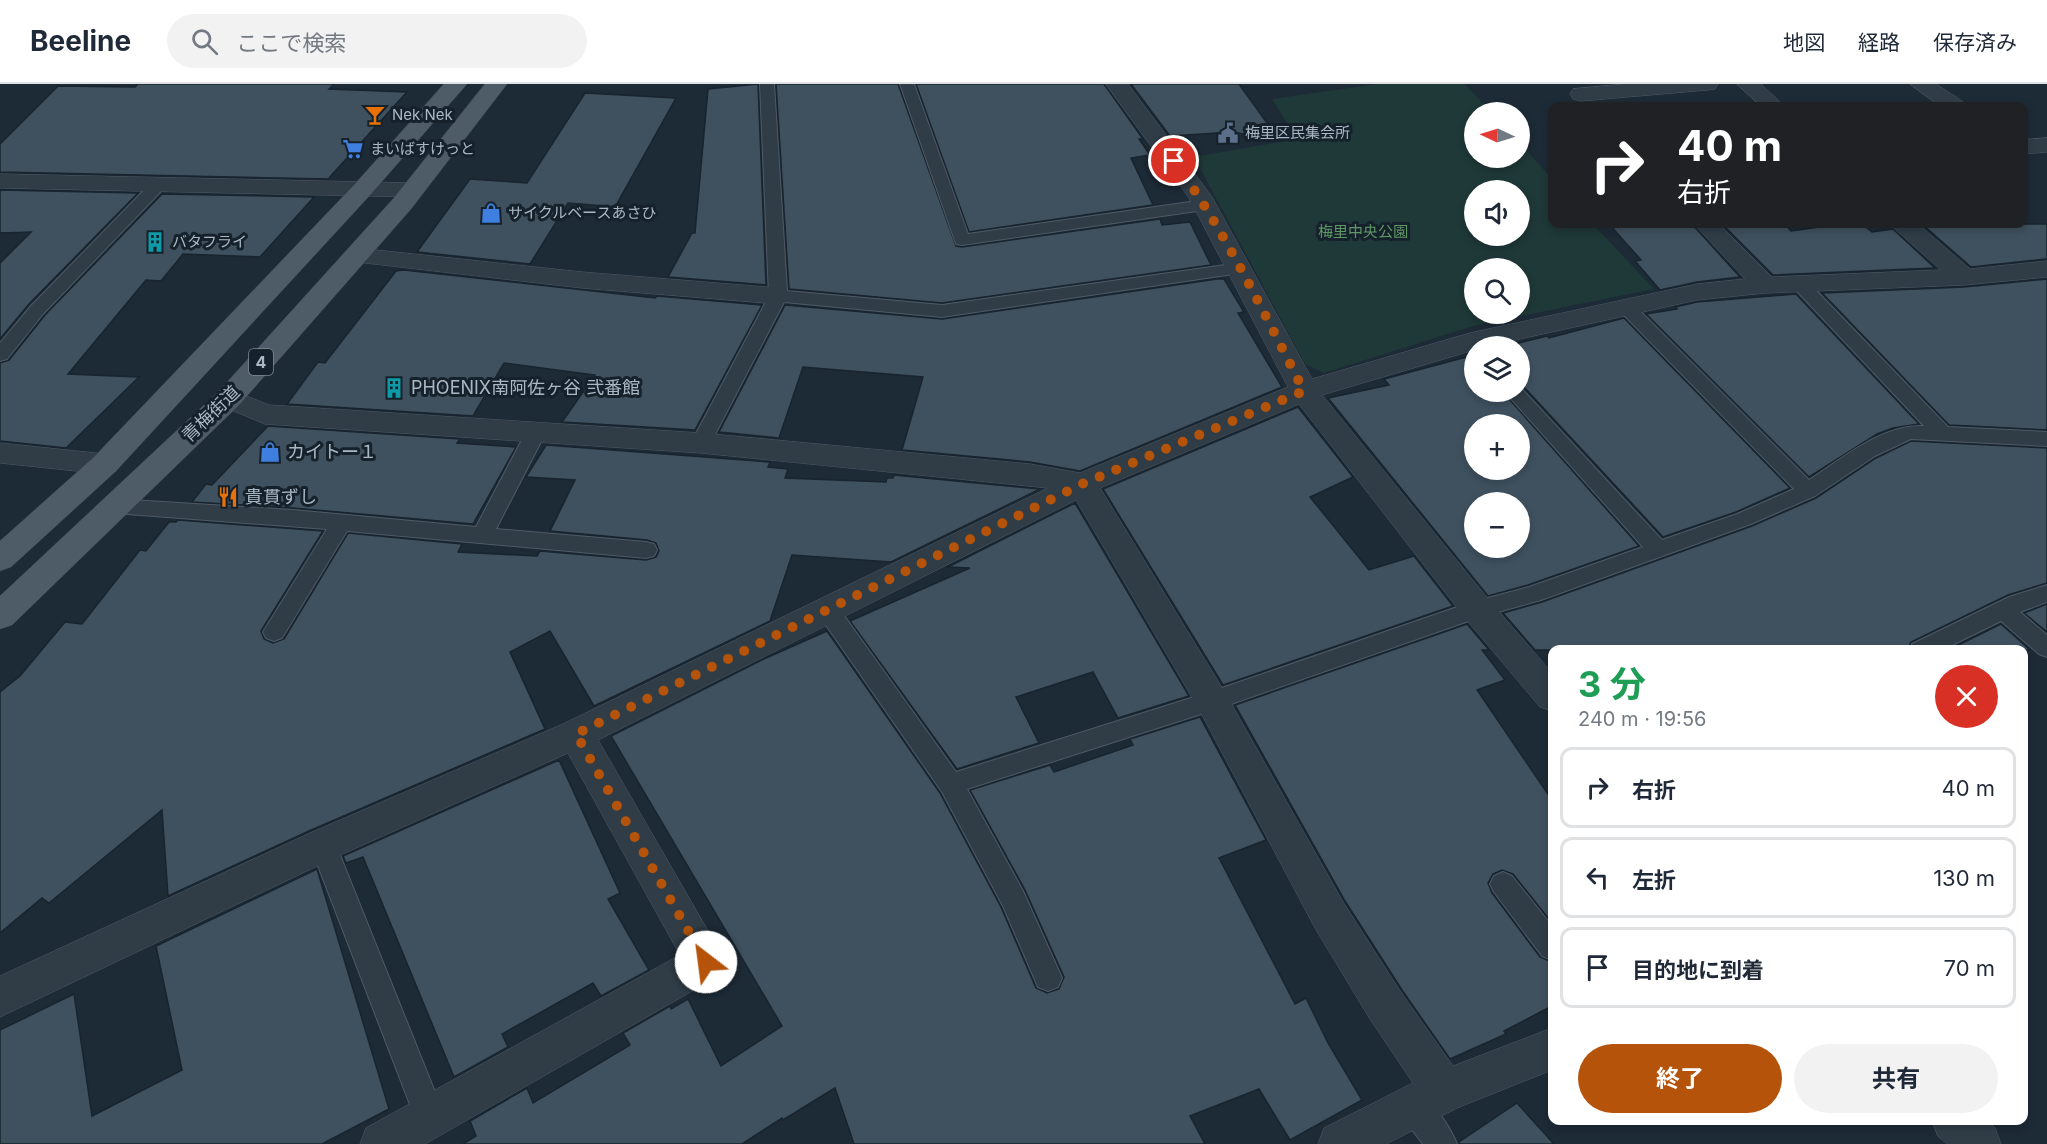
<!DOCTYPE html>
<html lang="ja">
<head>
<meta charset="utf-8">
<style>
	body { margin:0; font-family:Inter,"Noto Sans JP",sans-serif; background:#f2f2f3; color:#1f2937; height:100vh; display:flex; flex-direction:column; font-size:22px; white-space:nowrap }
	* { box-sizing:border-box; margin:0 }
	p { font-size:20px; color:#747a83 }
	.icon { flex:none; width:33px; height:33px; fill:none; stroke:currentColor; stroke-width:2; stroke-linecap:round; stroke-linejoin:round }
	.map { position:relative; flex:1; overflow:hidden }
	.sheet { position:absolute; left:1548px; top:561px; width:480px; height:480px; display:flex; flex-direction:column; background:#fff; border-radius:12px; box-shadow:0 3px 9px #0003 }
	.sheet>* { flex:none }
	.banner { position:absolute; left:1548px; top:18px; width:480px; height:126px; border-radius:12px; box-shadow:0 3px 9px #0003; background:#202124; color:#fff; overflow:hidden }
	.needle { width:39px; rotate:274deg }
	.controls { position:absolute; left:1464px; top:18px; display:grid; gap:12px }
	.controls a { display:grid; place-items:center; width:66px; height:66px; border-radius:50%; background:#fff; box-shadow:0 3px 9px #0003; font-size:30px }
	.pin { position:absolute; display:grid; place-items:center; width:51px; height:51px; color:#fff; margin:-26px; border:3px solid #fff; border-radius:50%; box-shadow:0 2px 6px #0007 }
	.me { position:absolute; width:66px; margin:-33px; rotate:330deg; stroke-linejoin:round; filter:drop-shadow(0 0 4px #0008) }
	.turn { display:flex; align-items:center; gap:21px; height:126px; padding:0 30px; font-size:27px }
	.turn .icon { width:78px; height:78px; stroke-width:2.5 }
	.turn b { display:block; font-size:42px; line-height:51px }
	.round { display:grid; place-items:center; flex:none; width:63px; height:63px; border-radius:32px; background:#f2f2f3 }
	.summary { display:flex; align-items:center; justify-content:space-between; height:102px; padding:0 30px }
	h1 { font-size:36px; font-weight:700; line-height:45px; color:#1e9e55 }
	.button { display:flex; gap:12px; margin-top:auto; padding:12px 30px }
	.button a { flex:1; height:69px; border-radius:36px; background:#b45309; color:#fff; font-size:24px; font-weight:700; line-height:69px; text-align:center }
	.button a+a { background:#f2f2f3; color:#1f2937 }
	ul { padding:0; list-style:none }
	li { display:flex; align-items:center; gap:18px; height:81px; margin:0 12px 9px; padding:0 18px; border:3px solid #e0e1e3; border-radius:12px }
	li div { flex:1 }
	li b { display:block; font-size:22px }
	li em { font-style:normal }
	header { display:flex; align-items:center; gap:36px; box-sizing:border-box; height:84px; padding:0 30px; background:#fff; border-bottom:2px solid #e0e1e3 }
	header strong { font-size:28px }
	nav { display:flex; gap:33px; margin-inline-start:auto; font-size:21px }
	.search { width:420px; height:54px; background:#f2f2f3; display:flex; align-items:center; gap:15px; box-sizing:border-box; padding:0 21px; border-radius:33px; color:#747a83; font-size:22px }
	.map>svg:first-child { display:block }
	.green { fill:#1f3838; fill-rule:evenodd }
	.building { fill:#3f515f; stroke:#18242e; stroke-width:1.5; fill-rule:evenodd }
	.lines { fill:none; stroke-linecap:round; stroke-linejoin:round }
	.service-casing { stroke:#4e5b66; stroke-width:2 }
	.minor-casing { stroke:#4e5b66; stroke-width:1 }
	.primary-casing { stroke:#3a4651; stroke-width:1 }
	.service { fill:#303d47; fill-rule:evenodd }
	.minor { fill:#303d47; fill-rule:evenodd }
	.primary { fill:#4e5c68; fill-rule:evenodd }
	.route { stroke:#b45309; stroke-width:10; stroke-dasharray:0 18 }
	.labels { text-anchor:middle; stroke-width:6; stroke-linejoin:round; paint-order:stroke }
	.far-poi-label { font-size:15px; fill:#aab8c5; stroke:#16222b; text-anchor:start }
	.far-park-label { font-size:15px; fill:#609766; stroke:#16222b }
	.shield { fill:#16222b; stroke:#7e8b97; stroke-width:1.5 }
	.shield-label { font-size:16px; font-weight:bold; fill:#aab8c5 }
	.poi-label { font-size:18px; fill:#aab8c5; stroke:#16222b; text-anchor:start }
	.street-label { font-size:18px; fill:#aab8c5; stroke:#16222b }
</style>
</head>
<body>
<header>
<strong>Beeline</strong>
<div class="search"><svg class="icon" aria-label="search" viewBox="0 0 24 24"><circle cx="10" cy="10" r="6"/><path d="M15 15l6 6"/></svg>ここで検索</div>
<nav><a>地図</a><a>経路</a><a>保存済み</a></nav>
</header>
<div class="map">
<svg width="2047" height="1060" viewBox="0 0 2047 1060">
	<rect width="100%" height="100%" fill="#1d2b37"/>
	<path class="green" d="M1376,0h89l26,28h-17v46h46v-15l32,36v45h41l61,65 -181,37 -149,47 -19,-9 -111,-207 103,-18 -25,-40zM1474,106h46v46h-46zM1474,184h46v46h-46z"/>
	<g class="building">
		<polygon points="138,0 334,0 329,5 407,8 328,95 0,88 0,60 58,2 135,3"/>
		<polygon points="758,0 766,201 668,193 692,149 695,149 708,5"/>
		<polygon points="776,0 898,0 956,162 962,163 1160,135 1162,141 1190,138 1211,181 942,219 789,205"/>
		<polygon points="916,0 1104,0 1143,55 1139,55 1150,71 1131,74 1153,121 969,148"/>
		<polygon points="1131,0 1239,0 1280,57 1233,48 1170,52"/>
		<polygon points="585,9 676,14 615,123 568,119 530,180 417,168 470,95 527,99"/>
		<polygon points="0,106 138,109 29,220 0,255 0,179 31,148 0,149"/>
		<polygon points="162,110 314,113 260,173 183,170 161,197 146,196 68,290 139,293 66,364 0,357 0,279 9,276 45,231"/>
		<polygon points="1609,140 1692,140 1740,193 1697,198 1660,206 1635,177 1641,176"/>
		<polygon points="1722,140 1785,140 1791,147 1841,140 1862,140 1872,148 1893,145 1935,184 1773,191"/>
		<polygon points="1933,140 2047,140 2047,175 1971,183 1923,141"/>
		<polygon points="404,186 655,214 657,212 762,221 695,346 562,338 595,291 504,279 473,332 287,320 318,278 325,279 396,187"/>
		<polygon points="1217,195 1224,195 1244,228 1238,229 1282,303 1080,387 1030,378 902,366 923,293 803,283 779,354 719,348 785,221 942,235"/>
		<polygon points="2047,195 2047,346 1949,341 1822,209 1964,203"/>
		<polygon points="1796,210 1919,340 1893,344 1877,350 1809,393 1646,230 1677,225 1675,223 1697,218"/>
		<polygon points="1624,234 1790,404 1736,428 1663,453 1523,302 1520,302 1520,262 1507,262 1547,252 1549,254"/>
		<path d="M1474,271v37h29l136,154 -111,39 -40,11 -160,-198 61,-13 -5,-6zM1474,340h46v46h-46zM1474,418h46v46h-46z"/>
		<polygon points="1298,323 1353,393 1310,413 1369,486 1414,472 1453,522 1223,601 1103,405"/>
		<polygon points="268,342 460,355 457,359 516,363 473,440 293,424 192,418 206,400 212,401"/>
		<polygon points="1911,357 2047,364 2047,499 2008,511 1911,558 1907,566 1535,566 1503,529 1542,518 1752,442 1816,414 1876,374"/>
		<polygon points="546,361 770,378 768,383 788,385 785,394 886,398 887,394 893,394 894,391 1040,405 891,478 792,471 770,537 594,622 550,547 510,568 545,645 309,747 168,812 162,726 49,819 42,814 0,849 0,608 20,592 65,538 82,540 140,466 146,467 169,438 176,438 178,436 323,447 261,547 264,555 273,559 284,555 348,449 462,460 458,468 537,472 540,467 646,476 656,473 659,467 656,459 647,456 550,447 575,396 526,393"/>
		<polygon points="1075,419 1189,612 1118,634 1093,588 1016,613 1039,659 957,685 850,537 970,484 948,483"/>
		<polygon points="2047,520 2047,548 2024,529"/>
		<polygon points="1467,540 1489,566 1482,566 1505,596 1477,606 1552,716 1552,839 1513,790 1502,786 1493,790 1488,799 1492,809 1540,873 1552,878 1552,922 1504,947 1506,950 1450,975 1402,906 1345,817 1235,621"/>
		<polygon points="2001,540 2030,566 1948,566"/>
		<polygon points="827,547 940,709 1001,823 1036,904 1047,909 1059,905 1064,893 1025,806 970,706 1050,681 1054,688 1133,661 1130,655 1200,633 1266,756 1219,774 1295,920 1306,914 1328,959 1362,1016 1290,1056 1259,1005 1190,1032 1205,1060 854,1060 835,1004 783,1036 782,1034 742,1060 463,1060 476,1052 470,1037 527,1004 533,1019 630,961 623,949 670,922 671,925 688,915 721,982 782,942 611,652 766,574"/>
		<polygon points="559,676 620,809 608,815 649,886 601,912 593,899 502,950 508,963 454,993 363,773 346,779 343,772"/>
		<polygon points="317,785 389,1025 322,1060 0,1060 0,946 74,910 92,1032 182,986 156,862"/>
		<polygon points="1517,1019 1554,1060 1459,1060 1459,1058"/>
	</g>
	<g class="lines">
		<g class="service-casing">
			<g id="service">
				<polygon points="760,0 774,0 787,207 942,221 1240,179 1246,180 1249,184 1246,188 1240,189 942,233 784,218 708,364 701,366 694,364 691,359 769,212"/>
				<polygon points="900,0 914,0 968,150 1204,116 1212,121 1204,126 962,161 956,160"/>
				<polygon points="160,94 166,96 168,99 166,102 43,230 7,275 0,277 0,259 31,222 154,96"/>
				<path d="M1799,194l6,1 143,148 99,5v14l-136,-7 -36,17 -60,40 -64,28 -210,76 -61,17 -260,91 -253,81 56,102 39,87 -4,9 -10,4 -10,-4 -35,-81 -61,-114 -123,-177 -3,-6 3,-6 8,-3 8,3 121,169 254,-80 259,-89 60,-16 114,-40 -138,-155h15l1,-4 141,152 75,-26 57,-25 -173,-177 -3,-4 3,-4h12l176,176c34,-22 73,-56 115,-54l-131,-139 -3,-4 3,-4z"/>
				<polygon points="536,341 543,343 546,348 496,445 646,458 654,460 657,466 654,472 646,474 347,447 282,554 274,557 266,554 263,548 327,445 114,429 107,427 104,422 107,417 114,415 293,426 476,443 526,348 529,343"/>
				<polygon points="2047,501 2047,518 2020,528 2047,551 2047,573 2039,570 2001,537 1942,566 1909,566 1912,560 2009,513"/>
				<polygon points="323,750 332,753 336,761 445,1033 441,1044 430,1048 419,1044 310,761 314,753"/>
				<polygon points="1503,788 1512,792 1552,842 1552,876 1542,872 1494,808 1490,800 1494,792"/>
				<path d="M1414,1008c19,8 35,33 43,52h-34l-20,-26 -4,-11 4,-11z"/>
			</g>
		</g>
		<g class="minor-casing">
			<g id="minor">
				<polygon points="1106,0 1128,0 1212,113 1312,295 1470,249 1697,200 1745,195 1694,140 1719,140 1772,193 1941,186 1895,145 1892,140 1918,140 1970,185 2047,177 2047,193 1964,201 1765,209 1697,216 1488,262 1474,262 1474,266 1322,311 1489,516 1552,589 1552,627 1540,623 1465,534 1299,320 1100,404 1224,607 1343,818 1400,907 1453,982 1552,944 1552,986 1457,1024 1386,1060 1318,1060 1324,1044 1413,999 1370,935 1315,844 1200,627 1076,416 598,656 726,878 720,891 425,1060 360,1060 366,1044 680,871 568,669 336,773 0,933 0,892 310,749 563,640 1048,404 701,369 265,340 219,321 215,314 219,307 229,305 269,321 701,349 1030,380 1080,389 1288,303 1189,114"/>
				<polygon points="1625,0 1718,0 1715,5 1707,6 1581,17 1573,15 1570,10 1573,5"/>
				<polygon points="1737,0 1761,0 1784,22 1761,22"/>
				<polygon points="1910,0 1936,0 1962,17 1965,22 1940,22"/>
				<polygon points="2047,54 2047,68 2024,70 2024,56"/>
				<polygon points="0,90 413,99 421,101 425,106 421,111 413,113 0,104"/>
				<polygon points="357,164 582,188 778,204 787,206 791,212 787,218 778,220 582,204 348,177 344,172 348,167"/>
				<polygon points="0,359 105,370 116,373 120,380 116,387 105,390 0,379"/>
				<polygon points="1932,1036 1987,1036 1995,1044 2001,1060 1947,1060 1938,1052"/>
			</g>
		</g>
		<g class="primary-casing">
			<g id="primary">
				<polygon points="444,0 467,0 371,110 116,387 11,483 0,487 0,457 94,373 355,100"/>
				<polygon points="485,0 507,0 411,125 239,321 12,541 0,545 0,512 219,307 393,115"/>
			</g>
		</g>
		<use href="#service" class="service"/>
		<use href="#minor" class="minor"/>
		<use href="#primary" class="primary"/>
	</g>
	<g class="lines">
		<path class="route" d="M706,878l-130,-228 506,-250 222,-93c-41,-79 -78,-159 -130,-230"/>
	</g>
	<defs>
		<g id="bar-bare" transform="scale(1.62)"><path d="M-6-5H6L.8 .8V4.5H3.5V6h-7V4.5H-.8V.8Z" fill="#e8710a" stroke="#16222b" stroke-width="2.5" paint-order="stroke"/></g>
		<g id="civic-bare" transform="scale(1.62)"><path d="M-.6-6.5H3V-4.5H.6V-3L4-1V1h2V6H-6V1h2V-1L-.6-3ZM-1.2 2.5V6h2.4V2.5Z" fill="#5c6f8a" stroke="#16222b" stroke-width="2.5" paint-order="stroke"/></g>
		<g id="supermarket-bare" transform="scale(1.62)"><path d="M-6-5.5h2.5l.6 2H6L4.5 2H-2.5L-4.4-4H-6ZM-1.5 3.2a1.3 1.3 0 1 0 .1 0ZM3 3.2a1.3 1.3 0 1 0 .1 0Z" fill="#3f7fe0" stroke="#16222b" stroke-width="2.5" paint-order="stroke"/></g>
		<g id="shop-bare" transform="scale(1.62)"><path d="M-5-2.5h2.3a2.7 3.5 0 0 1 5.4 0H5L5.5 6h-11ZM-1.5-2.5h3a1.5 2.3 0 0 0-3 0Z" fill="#3f7fe0" stroke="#16222b" stroke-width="2.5" paint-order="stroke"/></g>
		<g id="building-bare" transform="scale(1.62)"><path d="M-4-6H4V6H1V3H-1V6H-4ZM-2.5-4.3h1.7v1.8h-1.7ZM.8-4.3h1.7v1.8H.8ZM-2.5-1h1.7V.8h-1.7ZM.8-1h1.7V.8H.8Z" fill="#0f9aa8" stroke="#16222b" stroke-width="2.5" paint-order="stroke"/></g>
		<g id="restaurant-bare" transform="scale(1.62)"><path d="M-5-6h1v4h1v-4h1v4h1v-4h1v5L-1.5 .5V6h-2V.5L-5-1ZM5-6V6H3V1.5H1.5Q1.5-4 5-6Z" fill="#e8710a" stroke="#16222b" stroke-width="2.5" paint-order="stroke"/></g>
	</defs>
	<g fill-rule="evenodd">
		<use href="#bar-bare" x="375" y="31"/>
		<use href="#civic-bare" x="1228" y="49"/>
		<use href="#supermarket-bare" x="353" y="65"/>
		<use href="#shop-bare" x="491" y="129"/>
		<use href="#building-bare" x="155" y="158"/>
		<use href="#building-bare" x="394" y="304"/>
		<use href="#shop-bare" x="270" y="368"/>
		<use href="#restaurant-bare" x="228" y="413"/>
	</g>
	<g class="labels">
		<g class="far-poi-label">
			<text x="392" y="36">Nek Nek</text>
			<text x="1245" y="54">梅里区民集会所</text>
			<text x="370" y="70">まいばすけっと</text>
			<text x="508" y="134">サイクルベースあさひ</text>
			<text x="172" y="163">バタフライ</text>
		</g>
		<g class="far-park-label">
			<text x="1363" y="153">梅里中央公園</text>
		</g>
		<rect class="shield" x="249" y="265" width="24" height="26" rx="4.5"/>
		<g class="shield-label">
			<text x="261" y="284">4</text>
		</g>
		<g class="poi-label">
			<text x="411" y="310">PHOENIX南阿佐ヶ谷 弐番館</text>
			<text x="287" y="374">カイトー１</text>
			<text x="245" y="419">貴貫ずし</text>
		</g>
		<g class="street-label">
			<text transform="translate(211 330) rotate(-44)" y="6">青梅街道</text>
		</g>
	</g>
</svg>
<div class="controls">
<a><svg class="needle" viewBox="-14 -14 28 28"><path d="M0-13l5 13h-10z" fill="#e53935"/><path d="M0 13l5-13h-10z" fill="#747a83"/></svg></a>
<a><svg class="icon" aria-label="sound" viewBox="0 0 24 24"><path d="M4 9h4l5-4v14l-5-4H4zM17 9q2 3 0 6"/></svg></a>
<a><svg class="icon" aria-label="search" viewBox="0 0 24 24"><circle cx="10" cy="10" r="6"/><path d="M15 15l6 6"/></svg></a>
<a><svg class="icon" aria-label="layers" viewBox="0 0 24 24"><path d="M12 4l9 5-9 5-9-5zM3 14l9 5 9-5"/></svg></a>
<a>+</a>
<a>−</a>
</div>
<div class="pin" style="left:1174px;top:77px;background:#d93025"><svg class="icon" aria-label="arrive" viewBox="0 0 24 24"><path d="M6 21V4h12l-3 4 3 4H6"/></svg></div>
<svg class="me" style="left:706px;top:878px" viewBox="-20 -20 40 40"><circle r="19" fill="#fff"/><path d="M0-13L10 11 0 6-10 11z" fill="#b45309"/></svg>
<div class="banner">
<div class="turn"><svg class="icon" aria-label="right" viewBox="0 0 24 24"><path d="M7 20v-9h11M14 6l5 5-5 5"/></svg><div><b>40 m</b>右折</div></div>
</div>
<section class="sheet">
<div class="summary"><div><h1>3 分</h1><p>240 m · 19:56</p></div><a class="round" style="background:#d93025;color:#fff"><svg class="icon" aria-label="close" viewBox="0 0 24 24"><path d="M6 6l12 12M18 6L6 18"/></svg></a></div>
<ul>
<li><svg class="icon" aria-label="right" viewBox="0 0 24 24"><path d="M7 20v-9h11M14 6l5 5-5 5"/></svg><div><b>右折</b></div><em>40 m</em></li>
<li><svg class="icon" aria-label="left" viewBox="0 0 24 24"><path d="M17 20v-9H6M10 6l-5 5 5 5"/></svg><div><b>左折</b></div><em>130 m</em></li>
<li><svg class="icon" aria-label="arrive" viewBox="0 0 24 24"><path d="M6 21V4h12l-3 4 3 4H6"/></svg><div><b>目的地に到着</b></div><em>70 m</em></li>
</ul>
<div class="button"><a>終了</a><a>共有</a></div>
</section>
</div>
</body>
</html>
